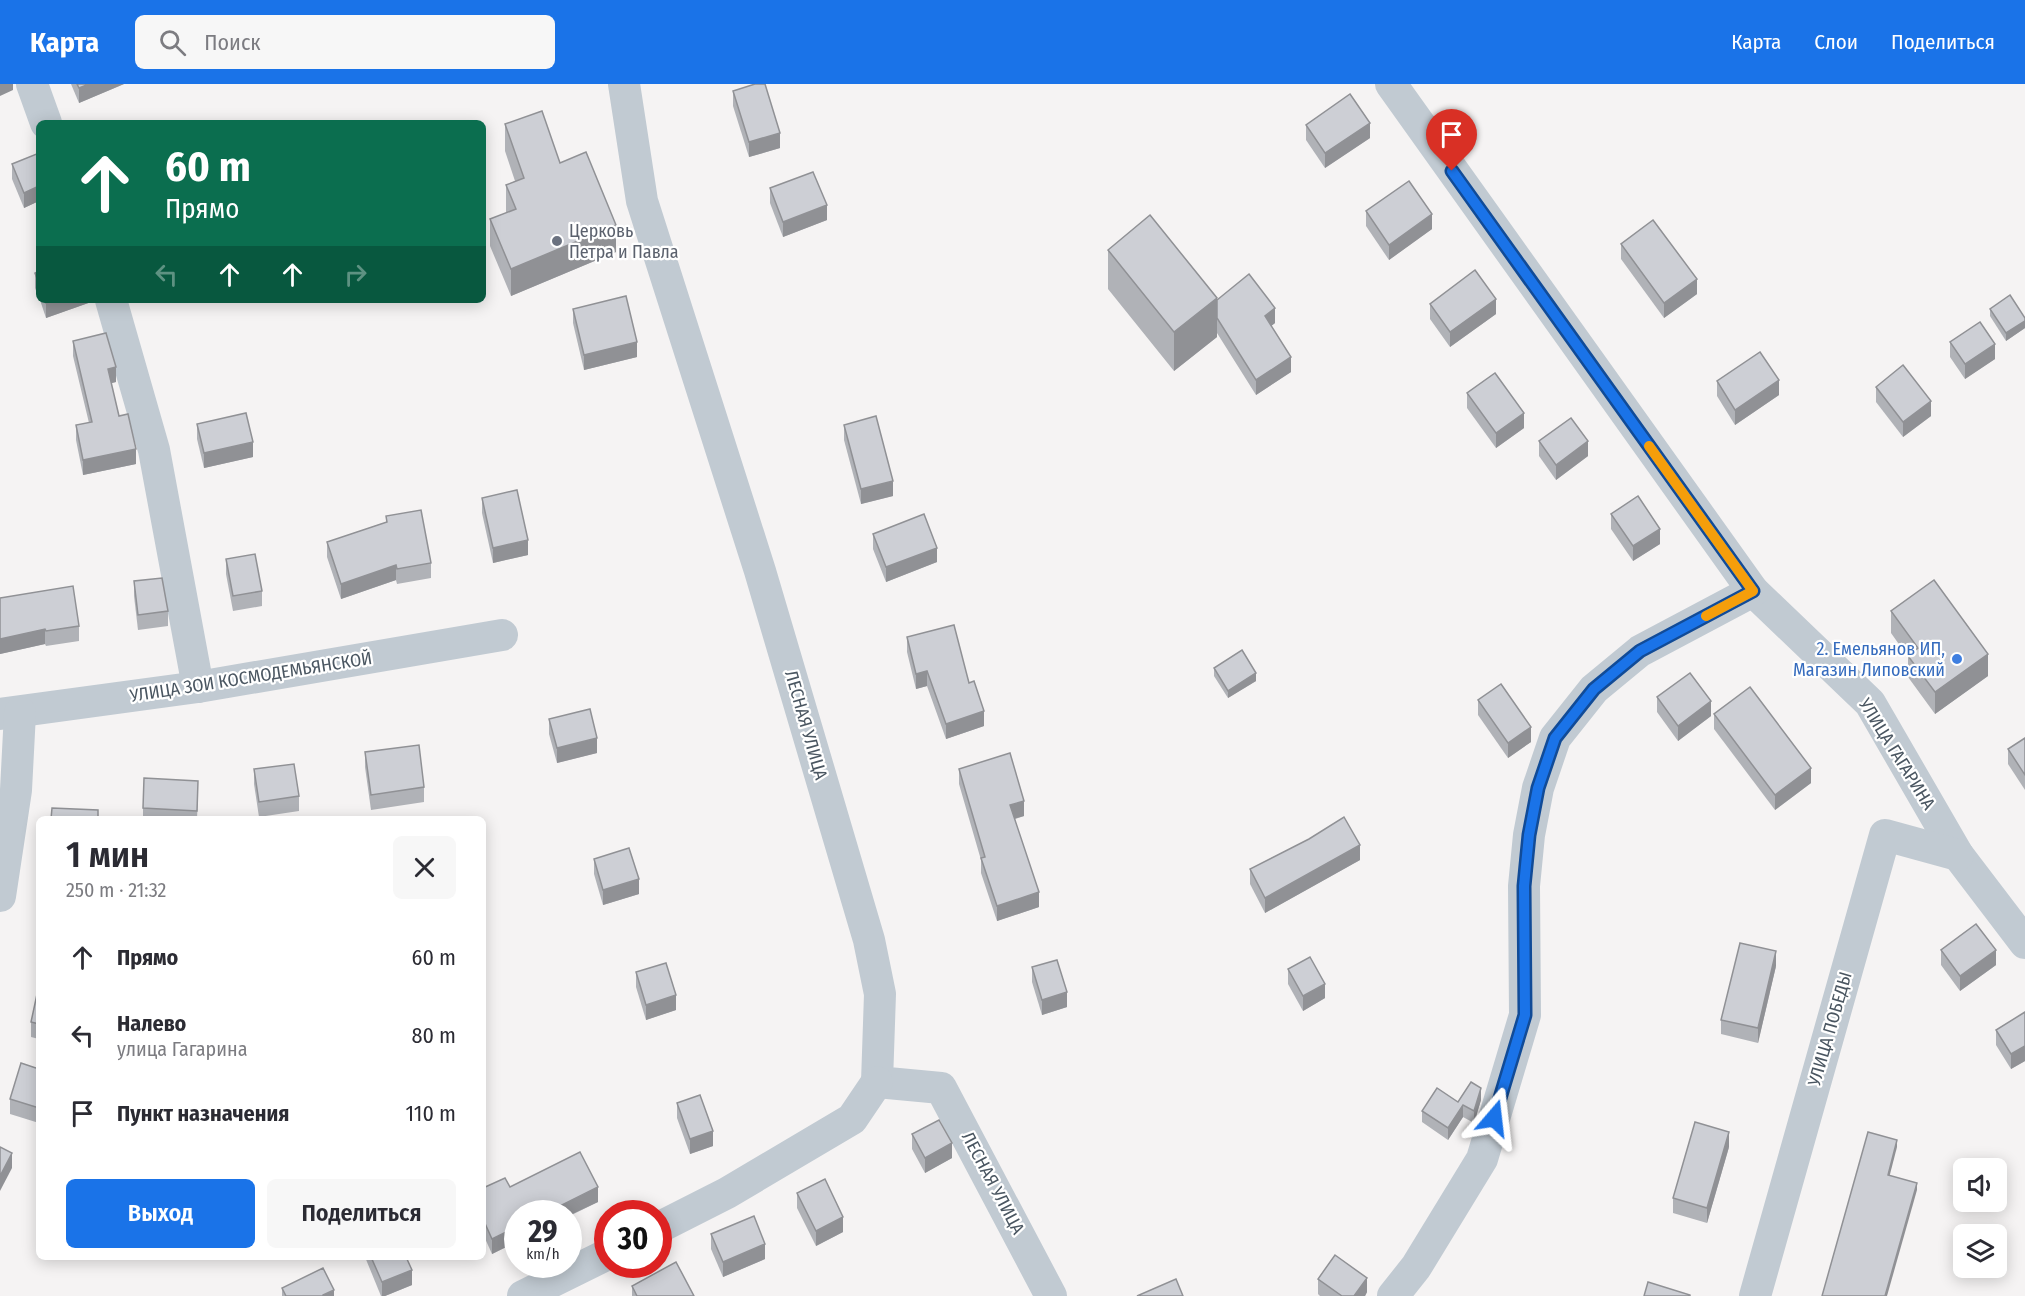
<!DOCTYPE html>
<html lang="ru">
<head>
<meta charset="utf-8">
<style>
	body { margin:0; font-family:"Fira Sans Condensed",sans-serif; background:#f7f7f7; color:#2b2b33; height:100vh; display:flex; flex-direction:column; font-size:22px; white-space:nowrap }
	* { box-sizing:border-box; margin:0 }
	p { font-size:20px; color:#7c7c81 }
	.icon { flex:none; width:33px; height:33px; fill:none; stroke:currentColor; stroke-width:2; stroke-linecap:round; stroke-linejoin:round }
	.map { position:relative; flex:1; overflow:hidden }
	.panel { position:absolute; left:36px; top:732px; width:450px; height:444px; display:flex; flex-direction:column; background:#fff; border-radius:9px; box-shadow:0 3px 15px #0003 }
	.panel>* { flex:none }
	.top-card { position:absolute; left:36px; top:36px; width:450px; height:183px; border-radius:9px; box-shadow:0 3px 15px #0003; background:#0b6e4f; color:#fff; overflow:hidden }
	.tools { position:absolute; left:1953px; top:1074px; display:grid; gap:12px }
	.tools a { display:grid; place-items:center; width:54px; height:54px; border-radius:9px; background:#fff; box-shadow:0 3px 15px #0003; font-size:30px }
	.speed { position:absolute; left:504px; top:1116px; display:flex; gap:12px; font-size:30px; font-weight:700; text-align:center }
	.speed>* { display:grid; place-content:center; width:78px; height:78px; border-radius:50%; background:#fff; box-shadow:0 3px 15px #0003; line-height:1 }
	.speed small { font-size:15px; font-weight:400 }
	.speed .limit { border:9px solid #d22; background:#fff; color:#111 }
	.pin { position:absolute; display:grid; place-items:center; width:51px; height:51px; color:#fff; margin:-62px -26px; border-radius:50% 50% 50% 0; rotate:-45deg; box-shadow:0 0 6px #0007 }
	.pin .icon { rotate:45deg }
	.me { position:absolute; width:66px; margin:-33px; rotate:17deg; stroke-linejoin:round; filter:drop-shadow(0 0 4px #0008) }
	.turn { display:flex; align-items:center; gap:21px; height:126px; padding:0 30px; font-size:27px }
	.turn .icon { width:78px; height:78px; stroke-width:2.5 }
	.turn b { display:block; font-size:42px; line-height:51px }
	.lanes { display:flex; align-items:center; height:57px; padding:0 30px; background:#0003; justify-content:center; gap:30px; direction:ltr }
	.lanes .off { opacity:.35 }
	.round { display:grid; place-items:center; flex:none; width:63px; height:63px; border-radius:9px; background:#f7f7f7 }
	.overview { display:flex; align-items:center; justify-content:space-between; height:102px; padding:0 30px }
	h1 { font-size:36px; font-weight:600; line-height:45px }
	.button { display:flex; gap:12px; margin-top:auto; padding:12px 30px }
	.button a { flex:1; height:69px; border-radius:9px; background:#1a73e8; color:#fff; font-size:24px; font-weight:600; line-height:69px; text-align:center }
	.button a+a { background:#f7f7f7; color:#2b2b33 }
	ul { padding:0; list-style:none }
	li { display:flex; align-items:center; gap:18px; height:78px; padding:0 30px }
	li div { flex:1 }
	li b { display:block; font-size:22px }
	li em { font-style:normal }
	header { display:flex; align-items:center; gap:36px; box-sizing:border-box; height:84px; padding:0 30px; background:#1a73e8; color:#fff }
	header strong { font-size:28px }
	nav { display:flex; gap:33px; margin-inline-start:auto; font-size:21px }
	.search { width:420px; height:54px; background:#f7f7f7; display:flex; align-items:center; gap:15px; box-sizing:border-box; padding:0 21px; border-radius:9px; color:#7c7c81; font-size:22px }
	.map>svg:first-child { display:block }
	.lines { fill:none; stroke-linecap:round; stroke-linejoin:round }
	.minor { stroke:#c1cad2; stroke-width:32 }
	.wall { fill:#b0b2b7 }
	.shaded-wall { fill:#909195 }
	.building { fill:#cdcfd5; stroke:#909195; stroke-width:1.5 }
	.route-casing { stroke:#114b97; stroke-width:15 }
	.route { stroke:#1a73e8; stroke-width:10 }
	.slow { stroke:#f59e0b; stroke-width:10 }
	.worship-dot { fill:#6b7280; stroke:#fff; stroke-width:2 }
	.shop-dot { fill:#3f7fe0; stroke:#fff; stroke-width:2 }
	.labels { text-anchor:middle; stroke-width:4.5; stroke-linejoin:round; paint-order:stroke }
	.worship-label { font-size:18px; fill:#5b616d; stroke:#fff; text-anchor:start }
	.shop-label { font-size:18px; fill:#366cbe; stroke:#fff; text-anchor:end }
	.street-label { font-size:18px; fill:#4a5661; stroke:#fff }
</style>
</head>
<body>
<header>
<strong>Карта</strong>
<div class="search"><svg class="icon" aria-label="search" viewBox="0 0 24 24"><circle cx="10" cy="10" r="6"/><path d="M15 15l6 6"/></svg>Поиск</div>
<nav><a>Карта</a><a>Слои</a><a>Поделиться</a></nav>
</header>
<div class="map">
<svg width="2025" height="1212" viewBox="0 0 2025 1212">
	<rect width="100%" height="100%" fill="#f5f3f3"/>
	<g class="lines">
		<g class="minor">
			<polyline points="32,0 46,39"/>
			<polyline points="624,0 642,117 760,487 869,856 880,910 877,998 941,1004 1051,1212"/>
			<polyline points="1391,0 1753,507 1870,619 1958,771 2025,859"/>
			<polyline points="111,216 154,366 198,603"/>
			<polyline points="0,630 198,603 502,551"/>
			<polyline points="0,812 16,706 20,629"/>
			<polyline points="658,1144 727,1109 852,1035 877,998"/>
			<polyline points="523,1212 608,1170"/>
			<polyline points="1393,1212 1416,1183 1482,1075 1525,931 1524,802 1529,751 1538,704 1555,654 1594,605 1640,567 1753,507"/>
			<polyline points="1755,1212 1885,751 1958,771"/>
		</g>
	</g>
	<g class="wall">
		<polygon points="71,0 124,0 79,19"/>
		<polygon points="733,7 780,64 749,73 733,22"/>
		<polygon points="505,40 560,79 616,168 511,212 490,162 490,135 506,129 506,101 515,97 505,67"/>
		<polygon points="1306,41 1370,54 1325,84 1306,56"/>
		<polygon points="39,69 39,117 24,124 12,95 12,80"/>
		<polygon points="770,104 827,136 783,153 770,119"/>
		<polygon points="1366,127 1432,145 1389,176 1366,142"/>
		<polygon points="1621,160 1697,210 1664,234 1621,175"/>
		<polygon points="1108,166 1217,216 1275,239 1271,242 1291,288 1256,311 1217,249 1217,253 1174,287 1108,205"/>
		<polygon points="39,187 39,215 35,204 35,189"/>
		<polygon points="40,216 94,216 94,217 46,234"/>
		<polygon points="1430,220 1496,230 1450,263 1430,235"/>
		<polygon points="573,225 637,273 584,286 573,239"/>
		<polygon points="1990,225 2025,234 2025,244 2006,257 1990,232"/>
		<polygon points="73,257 116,298 111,299 119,332 136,380 83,391 76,356 76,341 89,339 73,272"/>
		<polygon points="1950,258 1995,275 1965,295 1950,273"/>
		<polygon points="1717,297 1779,311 1735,341 1717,312"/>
		<polygon points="1876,303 1931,332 1903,353 1876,318"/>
		<polygon points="1467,309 1524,344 1496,364 1467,324"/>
		<polygon points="197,340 253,373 204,384 197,355"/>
		<polygon points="844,341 893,412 861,420 844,356"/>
		<polygon points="1539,357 1588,372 1556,396 1539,372"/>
		<polygon points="482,414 528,471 493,479 482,429"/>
		<polygon points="1611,430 1660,460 1633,477 1611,445"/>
		<polygon points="386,432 431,479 431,494 397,500 396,496 341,515 327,473 327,458 386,438"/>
		<polygon points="873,450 937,478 886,498 873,465"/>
		<polygon points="226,475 262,507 262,522 233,527 226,490"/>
		<polygon points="134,497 168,527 168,542 138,546 134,512"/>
		<polygon points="0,514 79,542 79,557 46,562 45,560 0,570"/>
		<polygon points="1891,527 1988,592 1935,630 1908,593 1908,573 1891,549"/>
		<polygon points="907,553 969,599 984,642 946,655 927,602 916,605 907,568"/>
		<polygon points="1214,584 1256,597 1228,614 1214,592"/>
		<polygon points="1657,613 1711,632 1678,657 1657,628"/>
		<polygon points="1478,616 1531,658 1508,674 1478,631"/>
		<polygon points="1714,630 1811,699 1775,726 1714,645"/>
		<polygon points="549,635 597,669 557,679 549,650"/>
		<polygon points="2025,654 2025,706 2008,680 2008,665"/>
		<polygon points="365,668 424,703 424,718 371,726 365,683"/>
		<polygon points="254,685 299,712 299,727 259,733 254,700"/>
		<polygon points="959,685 1024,732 1015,735 1039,823 997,837 981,789 981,776 959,700"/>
		<polygon points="198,712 197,735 143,735 143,724"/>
		<polygon points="1309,755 1360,776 1265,829 1250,800 1250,785"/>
		<polygon points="594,775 639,810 603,821 594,790"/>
		<polygon points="1941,866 1996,881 1960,907 1941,881"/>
		<polygon points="1776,882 1758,959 1721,950 1721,936"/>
		<polygon points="1032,883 1067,923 1042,931 1032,898"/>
		<polygon points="1288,885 1325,914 1303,927 1288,900"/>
		<polygon points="636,888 676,926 646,936 636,903"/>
		<polygon points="39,901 39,955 31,953 31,938"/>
		<polygon points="2025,928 2025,977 2011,985 1996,961 1996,946"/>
		<polygon points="39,985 39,1039 10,1030 10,1015"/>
		<polygon points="1481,1016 1474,1039 1463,1033 1448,1056 1422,1038 1422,1027 1458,1018"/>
		<polygon points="677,1019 713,1062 690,1070 677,1034"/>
		<polygon points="912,1050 952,1074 925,1089 912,1065"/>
		<polygon points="1729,1063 1707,1139 1673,1129 1673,1114"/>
		<polygon points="510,1103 598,1118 492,1170 483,1150 483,1104"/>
		<polygon points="797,1109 843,1148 816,1162 797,1124"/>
		<polygon points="711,1150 765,1175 723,1193 711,1165"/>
		<polygon points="365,1173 406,1173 412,1201 385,1212 381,1212"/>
		<polygon points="1318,1195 1367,1208 1365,1212 1320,1212 1318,1210"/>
		<polygon points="632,1202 694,1212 632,1212"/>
		<polygon points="282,1204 334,1212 282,1212"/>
	</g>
	<g class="shaded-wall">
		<polygon points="0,0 13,0 13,6 0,12"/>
		<polygon points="89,0 124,0 79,19 79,4"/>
		<polygon points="1370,39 1370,54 1325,84 1325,69"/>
		<polygon points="780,49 780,64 749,73 749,58"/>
		<polygon points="39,102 39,117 24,124 24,109"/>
		<polygon points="827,121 827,136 783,153 783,138"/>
		<polygon points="1432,130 1432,145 1389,176 1389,161"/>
		<polygon points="616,141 616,168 511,212 511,185"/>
		<polygon points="1697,195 1697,210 1664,234 1664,219"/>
		<polygon points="1217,214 1217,253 1174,287 1174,248"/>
		<polygon points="1496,215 1496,230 1450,263 1450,248"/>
		<polygon points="55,216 94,216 94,217 46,234 46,219"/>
		<polygon points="1275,224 1275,239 1265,247 1265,232"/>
		<polygon points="2025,237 2025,244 2006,257 2006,249"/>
		<polygon points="637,258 637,273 584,286 584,271"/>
		<polygon points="1995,260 1995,275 1965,295 1965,280"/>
		<polygon points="1291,273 1291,288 1256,311 1256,296"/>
		<polygon points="116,283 116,298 108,300 108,285"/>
		<polygon points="1779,296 1779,311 1735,341 1735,326"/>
		<polygon points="1931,317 1931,332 1903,353 1903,338"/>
		<polygon points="1524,329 1524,344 1496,364 1496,349"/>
		<polygon points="1588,357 1588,372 1556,396 1556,381"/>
		<polygon points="253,358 253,373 204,384 204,369"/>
		<polygon points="136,365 136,380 83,391 83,376"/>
		<polygon points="893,397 893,412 861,420 861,405"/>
		<polygon points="1660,445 1660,460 1633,477 1633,462"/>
		<polygon points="528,456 528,471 493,479 493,464"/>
		<polygon points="937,464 937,478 886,498 886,483"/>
		<polygon points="396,481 396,496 341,515 341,500"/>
		<polygon points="45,545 45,560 0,570 0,555"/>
		<polygon points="1988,570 1988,592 1935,630 1935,608"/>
		<polygon points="927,587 927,602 916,605 916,590"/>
		<polygon points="1256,589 1256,597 1228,614 1228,607"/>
		<polygon points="1711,617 1711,632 1678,657 1678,642"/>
		<polygon points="984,627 984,642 946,655 946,640"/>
		<polygon points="1531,643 1531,658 1508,674 1508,659"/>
		<polygon points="597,654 597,669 557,679 557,664"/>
		<polygon points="1811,684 1811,699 1775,726 1775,711"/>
		<polygon points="1024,717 1024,732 1010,736 1010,721"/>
		<polygon points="1360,761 1360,776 1265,829 1265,814"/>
		<polygon points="639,795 639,810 603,821 603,806"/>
		<polygon points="1039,808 1039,823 997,837 997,822"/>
		<polygon points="1996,866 1996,881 1960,907 1960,892"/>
		<polygon points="1776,867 1776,882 1758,959 1758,944"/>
		<polygon points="1325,900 1325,914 1303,927 1303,912"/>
		<polygon points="1067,908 1067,923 1042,931 1042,916"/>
		<polygon points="676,911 676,926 646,936 646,921"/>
		<polygon points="2025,962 2025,977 2011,985 2011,970"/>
		<polygon points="1481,1004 1481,1016 1474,1039 1474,1027"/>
		<polygon points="1463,1021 1463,1033 1448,1056 1448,1044"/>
		<polygon points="713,1047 713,1062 690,1070 690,1055"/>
		<polygon points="1729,1048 1729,1063 1707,1139 1707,1124"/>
		<polygon points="1897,1056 1897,1063 1888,1098 1888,1091"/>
		<polygon points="952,1059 952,1074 925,1089 925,1074"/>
		<polygon points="12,1069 12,1084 0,1107 0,1092"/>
		<polygon points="1917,1099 1917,1106 1887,1212 1885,1212"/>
		<polygon points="598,1103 598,1118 568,1132 568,1130 544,1130"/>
		<polygon points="843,1133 843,1148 816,1162 816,1147"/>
		<polygon points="518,1142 518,1157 492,1170 492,1155"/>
		<polygon points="765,1160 765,1175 723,1193 723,1178"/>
		<polygon points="412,1186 412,1201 385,1212 382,1212 382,1198"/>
		<polygon points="1367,1194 1367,1208 1365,1212 1354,1212"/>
		<polygon points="334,1206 334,1212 323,1212 323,1211"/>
	</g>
	<g class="building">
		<polygon points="77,0 89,0 79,4"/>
		<polygon points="755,0 765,0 780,49 749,58 733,7"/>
		<polygon points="1350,10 1370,39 1325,69 1306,41"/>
		<polygon points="542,27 560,79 586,68 616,141 511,185 490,135 516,125 506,101 524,94 505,40"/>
		<polygon points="39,69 39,102 24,109 12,80"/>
		<polygon points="813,88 827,121 783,138 770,104"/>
		<polygon points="1409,97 1432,130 1389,161 1366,127"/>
		<polygon points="1150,131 1217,214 1174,248 1108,166"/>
		<polygon points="1653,136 1697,195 1664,219 1621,160"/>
		<polygon points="1475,186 1496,215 1450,248 1430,220"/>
		<polygon points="39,187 39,200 35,189"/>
		<polygon points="1249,190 1275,224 1265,232 1291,273 1256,296 1217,234 1217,216"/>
		<polygon points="2010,211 2025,234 2025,237 2006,249 1990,225"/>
		<polygon points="626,212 637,258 584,271 573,225"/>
		<polygon points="45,216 55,216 46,219"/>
		<polygon points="1980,238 1995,260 1965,280 1950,258"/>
		<polygon points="106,249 116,283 108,285 119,332 128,330 136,365 83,376 76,341 92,338 73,257"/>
		<polygon points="1760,268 1779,296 1735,326 1717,297"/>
		<polygon points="1903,281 1931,317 1903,338 1876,303"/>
		<polygon points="1495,289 1524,329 1496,349 1467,309"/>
		<polygon points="246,329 253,358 204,369 197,340"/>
		<polygon points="876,332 893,397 861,405 844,341"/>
		<polygon points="1571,334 1588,357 1556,381 1539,357"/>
		<polygon points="517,406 528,456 493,464 482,414"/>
		<polygon points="1638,412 1660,445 1633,462 1611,430"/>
		<polygon points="421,426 431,479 397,485 396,481 341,500 327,458 387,438 386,432"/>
		<polygon points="924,430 937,464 886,483 873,450"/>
		<polygon points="255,470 262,507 233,512 226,475"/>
		<polygon points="162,494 168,527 138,531 134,497"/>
		<polygon points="1934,496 1988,570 1935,608 1908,572 1918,564 1891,527"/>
		<polygon points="73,502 79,542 46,547 45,545 0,555 0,514"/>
		<polygon points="954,541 969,599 974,597 984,627 946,640 927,587 916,590 907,553"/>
		<polygon points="1242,566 1256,589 1228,607 1214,584"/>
		<polygon points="1690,589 1711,617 1678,642 1657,613"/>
		<polygon points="1501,600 1531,643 1508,659 1478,616"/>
		<polygon points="1750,603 1811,684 1775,711 1714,630"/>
		<polygon points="590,625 597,654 557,664 549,635"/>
		<polygon points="2025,654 2025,691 2008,665"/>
		<polygon points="419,661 424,703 371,711 365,668"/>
		<polygon points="1010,669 1024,717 1010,721 1039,808 997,822 981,774 985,773 959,685"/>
		<polygon points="294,680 299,712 259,718 254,685"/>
		<polygon points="144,694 198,697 197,727 143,724"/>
		<polygon points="52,724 98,726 98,735 51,735"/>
		<polygon points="1344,733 1360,761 1265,814 1250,785 1309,755"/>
		<polygon points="629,764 639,795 603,806 594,775"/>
		<polygon points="1976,840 1996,866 1960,892 1941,866"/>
		<polygon points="1740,859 1776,867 1758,944 1721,936"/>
		<polygon points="1310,873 1325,900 1303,912 1288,885"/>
		<polygon points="1057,876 1067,908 1042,916 1032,883"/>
		<polygon points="666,879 676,911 646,921 636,888"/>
		<polygon points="39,901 39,940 31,938"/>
		<polygon points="2025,928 2025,962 2011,970 1996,946"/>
		<polygon points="21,979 39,985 39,1024 10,1015"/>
		<polygon points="1471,998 1481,1004 1474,1027 1463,1021 1448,1044 1422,1027 1437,1004 1458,1018"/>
		<polygon points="700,1011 713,1047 690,1055 677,1019"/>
		<polygon points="939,1036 952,1059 925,1074 912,1050"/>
		<polygon points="1695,1038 1729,1048 1707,1124 1673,1114"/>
		<polygon points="1868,1048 1897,1056 1888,1091 1917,1099 1885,1212 1822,1212"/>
		<polygon points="0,1063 12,1069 0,1092"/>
		<polygon points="580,1068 598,1103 544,1130 518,1130 518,1142 492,1155 483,1135 483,1104 505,1094 510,1103"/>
		<polygon points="825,1095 843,1133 816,1147 797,1109"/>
		<polygon points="754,1132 765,1160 723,1178 711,1150"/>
		<polygon points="1335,1171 1367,1194 1354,1212 1342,1212 1318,1195"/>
		<polygon points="371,1173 406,1173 412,1186 382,1198"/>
		<polygon points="676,1178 694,1212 637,1212 632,1202"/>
		<polygon points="323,1184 334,1206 323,1211 323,1212 286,1212 282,1204"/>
		<polygon points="1176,1195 1183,1212 1137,1212"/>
		<polygon points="1648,1198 1690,1211 1690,1212 1644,1212"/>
	</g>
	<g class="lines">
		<g class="route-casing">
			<polyline id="route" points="1452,87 1753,507 1640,567 1594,605 1555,654 1538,704 1529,751 1524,802 1525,931 1494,1034"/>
		</g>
		<use href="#route" class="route"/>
		<polyline class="slow" points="1649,362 1753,507 1706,532"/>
	</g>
	<circle class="worship-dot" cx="557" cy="157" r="6"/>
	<circle class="shop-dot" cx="1957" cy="575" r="6"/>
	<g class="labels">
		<g class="worship-label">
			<text x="569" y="153">Церковь<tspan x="569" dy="21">Петра и Павла</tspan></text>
		</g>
		<g class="shop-label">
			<text x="1945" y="571">2. Емельянов ИП,<tspan x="1945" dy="21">Магазин Липовский</tspan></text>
		</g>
		<g class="street-label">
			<text transform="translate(251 593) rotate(-9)" y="6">УЛИЦА ЗОИ КОСМОДЕМЬЯНСКОЙ</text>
			<text transform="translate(806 641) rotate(74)" y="6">ЛЕСНАЯ УЛИЦА</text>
			<text transform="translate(1897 670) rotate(58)" y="6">УЛИЦА ГАГАРИНА</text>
			<text transform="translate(1830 945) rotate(-74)" y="6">УЛИЦА ПОБЕДЫ</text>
			<text transform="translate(993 1099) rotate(62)" y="6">ЛЕСНАЯ УЛИЦА</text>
		</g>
	</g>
</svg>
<div class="tools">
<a><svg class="icon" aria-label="sound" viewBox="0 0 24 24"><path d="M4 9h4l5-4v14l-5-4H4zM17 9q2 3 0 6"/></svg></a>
<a><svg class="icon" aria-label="layers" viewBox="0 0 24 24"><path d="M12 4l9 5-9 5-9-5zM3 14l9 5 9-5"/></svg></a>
</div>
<div class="speed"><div>29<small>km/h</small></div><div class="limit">30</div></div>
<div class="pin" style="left:1452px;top:87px;background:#d93025"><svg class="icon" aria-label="arrive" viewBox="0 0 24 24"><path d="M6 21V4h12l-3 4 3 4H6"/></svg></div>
<svg class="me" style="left:1494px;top:1034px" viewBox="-20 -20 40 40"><path d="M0-17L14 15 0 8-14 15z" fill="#1a73e8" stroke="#fff" stroke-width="4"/></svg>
<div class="top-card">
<div class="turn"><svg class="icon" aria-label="ahead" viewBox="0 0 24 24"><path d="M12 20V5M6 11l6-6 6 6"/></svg><div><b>60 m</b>Прямо</div></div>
<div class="lanes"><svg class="icon off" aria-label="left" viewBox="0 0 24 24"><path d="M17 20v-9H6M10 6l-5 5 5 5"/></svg><svg class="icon" aria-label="ahead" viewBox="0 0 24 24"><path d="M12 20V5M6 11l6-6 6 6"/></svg><svg class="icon" aria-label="ahead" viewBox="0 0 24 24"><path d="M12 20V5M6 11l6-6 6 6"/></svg><svg class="icon off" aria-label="right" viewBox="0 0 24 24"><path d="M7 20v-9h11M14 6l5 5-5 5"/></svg></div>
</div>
<section class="panel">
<div class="overview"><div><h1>1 мин</h1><p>250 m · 21:32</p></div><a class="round"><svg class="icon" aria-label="close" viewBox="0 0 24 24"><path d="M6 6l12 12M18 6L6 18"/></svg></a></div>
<ul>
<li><svg class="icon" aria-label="ahead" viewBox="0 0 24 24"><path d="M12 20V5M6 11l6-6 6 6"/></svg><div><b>Прямо</b></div><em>60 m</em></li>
<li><svg class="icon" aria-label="left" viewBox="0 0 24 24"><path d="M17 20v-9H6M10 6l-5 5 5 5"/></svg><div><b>Налево</b><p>улица Гагарина</p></div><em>80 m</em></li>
<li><svg class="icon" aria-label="arrive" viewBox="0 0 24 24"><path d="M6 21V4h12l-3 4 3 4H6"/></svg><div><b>Пункт назначения</b></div><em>110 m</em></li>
</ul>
<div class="button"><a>Выход</a><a>Поделиться</a></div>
</section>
</div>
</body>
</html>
